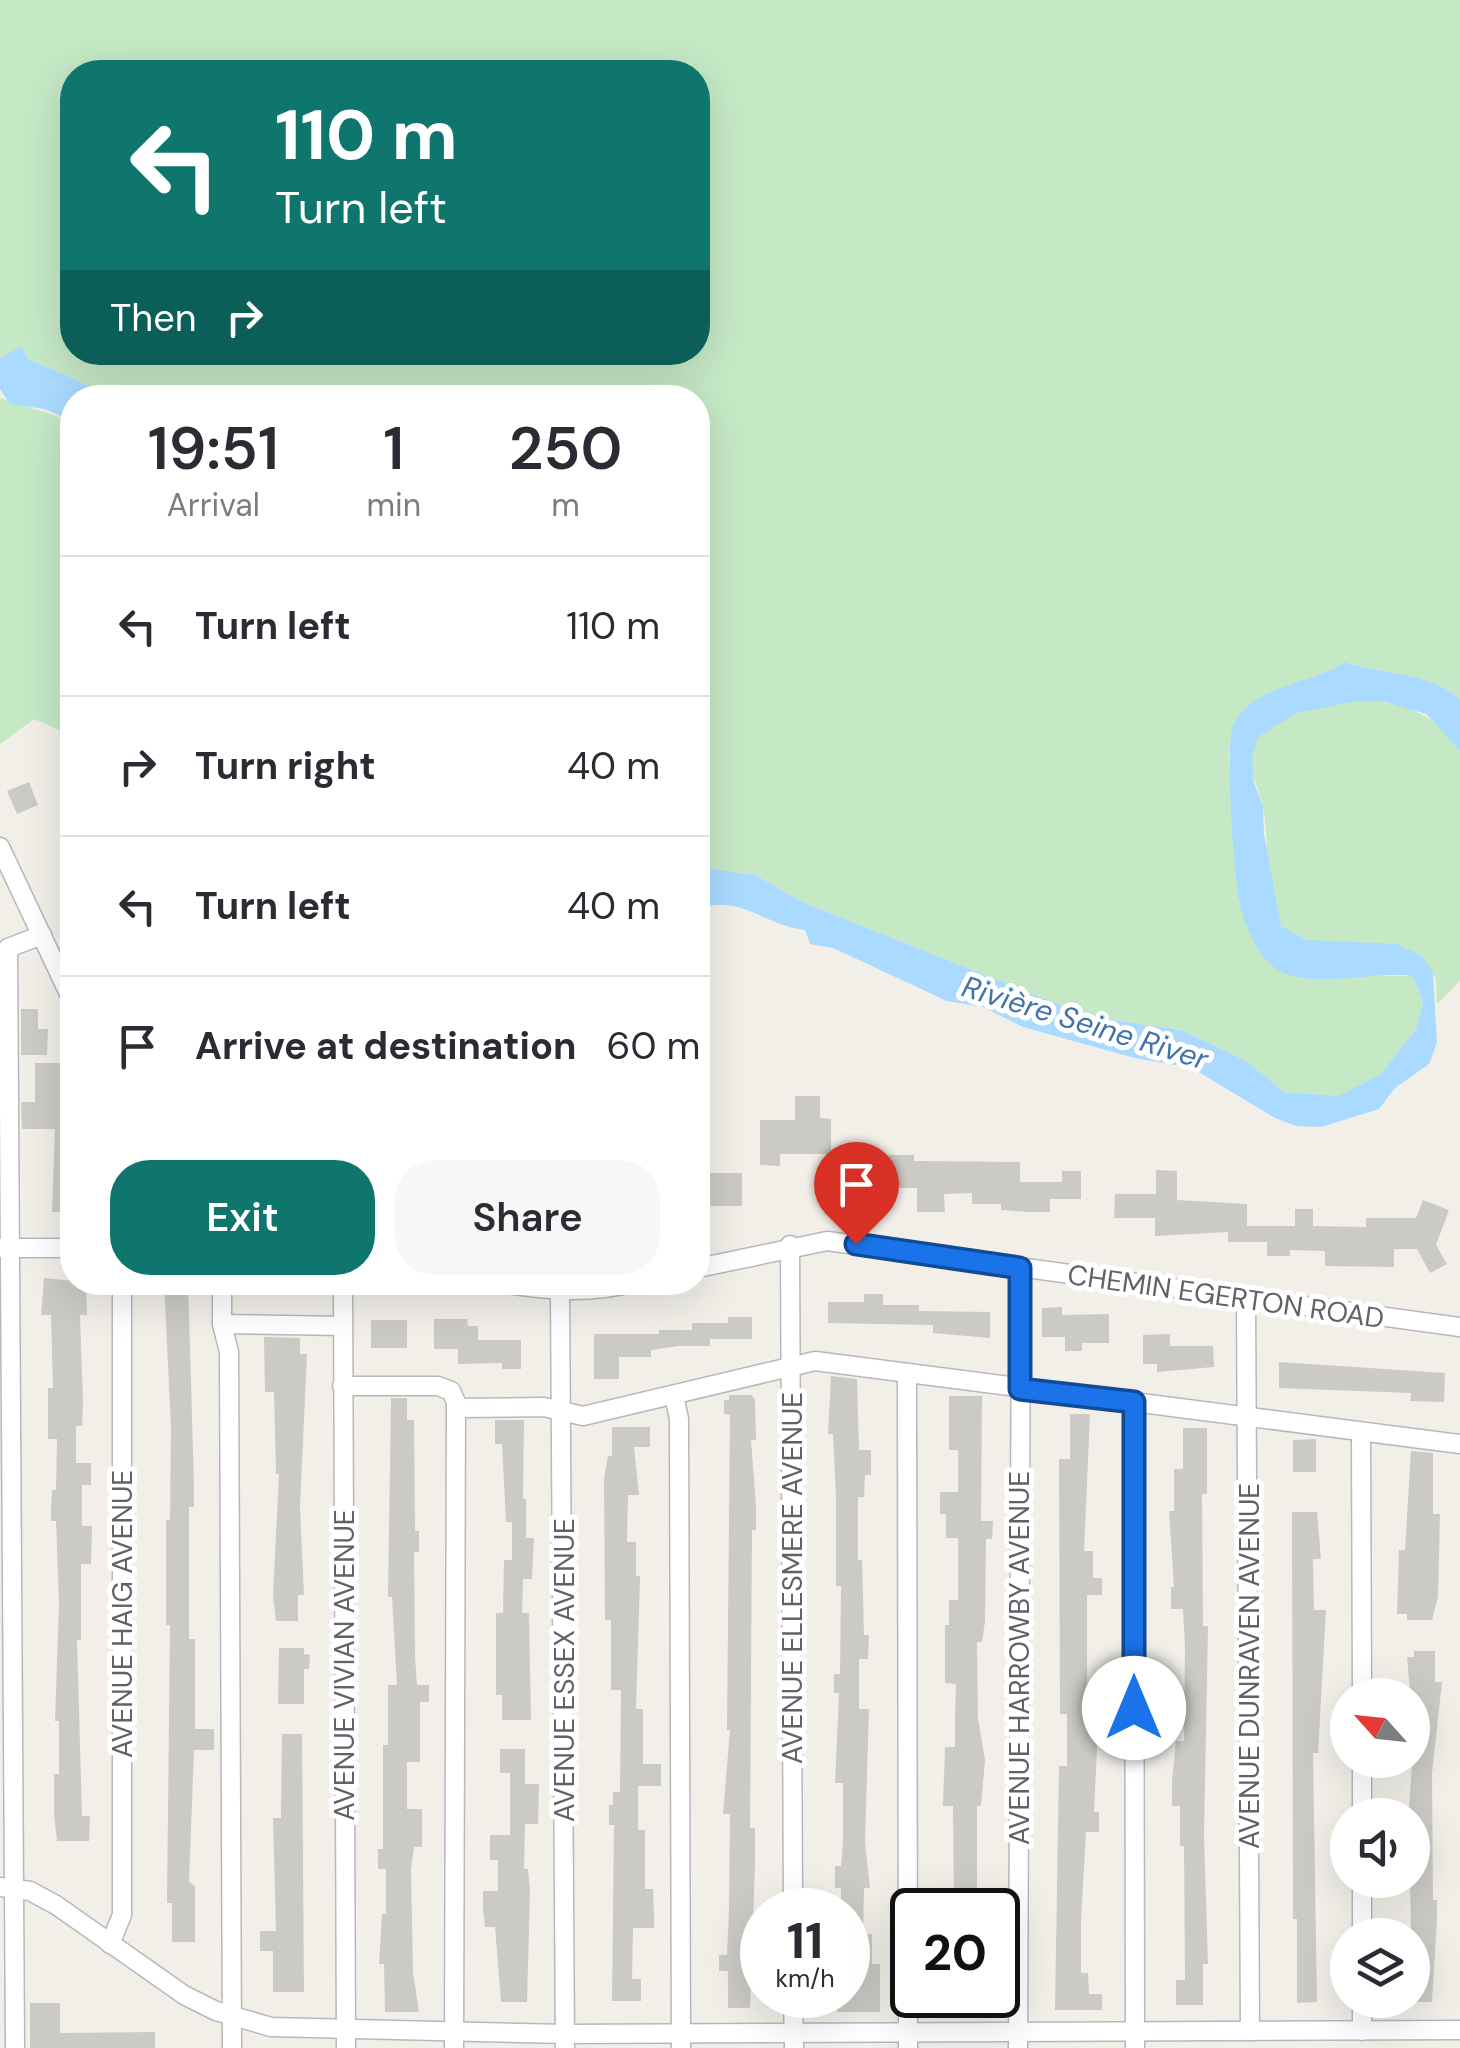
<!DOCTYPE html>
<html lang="en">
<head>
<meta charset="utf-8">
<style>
	body { margin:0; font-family:"DM Sans",sans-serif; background:#f7f7f7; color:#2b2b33; height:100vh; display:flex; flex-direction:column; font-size:38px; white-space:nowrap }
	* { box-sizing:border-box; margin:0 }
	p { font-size:32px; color:#7c7c81 }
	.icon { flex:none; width:55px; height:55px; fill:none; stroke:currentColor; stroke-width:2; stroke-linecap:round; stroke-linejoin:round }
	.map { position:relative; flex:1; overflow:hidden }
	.sheet { position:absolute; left:60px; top:385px; width:650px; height:910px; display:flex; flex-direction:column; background:#fff; border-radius:40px; box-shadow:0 10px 40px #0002 }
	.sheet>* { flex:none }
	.top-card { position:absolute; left:60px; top:60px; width:650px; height:305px; border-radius:40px; box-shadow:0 10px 40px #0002; background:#0f766e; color:#fff; overflow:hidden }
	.needle { width:65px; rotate:297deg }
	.buttons { position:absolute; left:1330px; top:1678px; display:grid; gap:20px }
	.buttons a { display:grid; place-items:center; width:100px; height:100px; border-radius:50%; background:#fff; box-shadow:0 10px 40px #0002; font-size:50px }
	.speed { position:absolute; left:740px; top:1888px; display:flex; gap:20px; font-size:50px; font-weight:700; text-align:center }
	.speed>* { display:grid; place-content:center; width:130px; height:130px; border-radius:50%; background:#fff; box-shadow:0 10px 40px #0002; line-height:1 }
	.speed small { font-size:25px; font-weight:400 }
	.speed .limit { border:5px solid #111; border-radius:15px; background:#fff; color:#111 }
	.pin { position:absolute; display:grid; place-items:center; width:85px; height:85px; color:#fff; margin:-102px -42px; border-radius:50% 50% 50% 0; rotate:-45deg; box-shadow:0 0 10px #0007 }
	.pin .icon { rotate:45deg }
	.me { position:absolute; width:110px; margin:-55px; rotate:0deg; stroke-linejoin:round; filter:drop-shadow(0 0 8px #0008) }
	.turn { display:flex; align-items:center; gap:35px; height:210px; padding:0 50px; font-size:45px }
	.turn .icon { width:130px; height:130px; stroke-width:2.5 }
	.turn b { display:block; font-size:70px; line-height:85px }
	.then { display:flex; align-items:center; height:95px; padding:0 50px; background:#0003; gap:20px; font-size:38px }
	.eta { display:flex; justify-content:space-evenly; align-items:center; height:170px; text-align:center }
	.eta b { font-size:60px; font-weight:600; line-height:70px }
	.action { display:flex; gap:20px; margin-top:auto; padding:20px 50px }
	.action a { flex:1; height:115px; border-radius:40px; background:#0f766e; color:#fff; font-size:40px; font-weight:600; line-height:115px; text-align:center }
	.action a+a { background:#f7f7f7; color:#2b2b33 }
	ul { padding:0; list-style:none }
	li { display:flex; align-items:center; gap:30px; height:140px; padding:0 50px; border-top:2px solid #e1e1e2 }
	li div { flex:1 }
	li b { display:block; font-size:38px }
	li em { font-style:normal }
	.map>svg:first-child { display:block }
	.green { fill:#c5e8c5; fill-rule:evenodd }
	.water { fill:#aadaff }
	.building { fill:#cccac5 }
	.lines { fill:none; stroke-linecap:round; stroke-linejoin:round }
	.minor-casing { stroke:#b5b8bc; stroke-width:21 }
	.minor { stroke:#fff; stroke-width:18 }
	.route-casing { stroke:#114b97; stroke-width:25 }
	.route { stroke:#1a73e8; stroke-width:18 }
	.labels { text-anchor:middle; stroke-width:10; stroke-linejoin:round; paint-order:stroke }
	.street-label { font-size:28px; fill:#5f6368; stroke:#fff }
	.water-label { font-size:30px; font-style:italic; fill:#4174aa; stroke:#fff }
</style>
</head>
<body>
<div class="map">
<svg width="1460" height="2048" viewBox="0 0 1460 2048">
	<rect width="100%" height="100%" fill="#f1efe8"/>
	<g class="green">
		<path d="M0,0h1460v699c-32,-28 -77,-24 -115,-37 -47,32 -111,21 -116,95l10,147 59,72h115l10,26 -7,27 -35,45 -43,22 -54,-4 -38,-31 -65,-31 -69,-10 -42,-11 -268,-107 -46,-27 -58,-8v-469l-569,-1 -33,-8 -58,-26 -10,-4 -6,-13 -22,12zM72,72h626v280h-626z"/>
		<polygon points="0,398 72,421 72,735 34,719 0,744"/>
		<path d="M1357,701c46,0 76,11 103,50v230l-23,23 -1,-25 -15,-24c-40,-19 -114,-5 -135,-24 -17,-15 -19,-90 -21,-112 -1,-24 -25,-58 -8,-82 18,-24 72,-32 100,-36z"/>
	</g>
	<g class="water">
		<polygon points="22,346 28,359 38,363 96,389 129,397 72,398 72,421 45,409 10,404 0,389 0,358"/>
		<path d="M1345,662c38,13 83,9 115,37v52l-34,-37 -41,-12 -28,-1 -60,12 -39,24 -6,20 2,25 9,25 1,27 17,92 26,14 89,4 25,11 12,17 4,71 -8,21 -34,24 -16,21 -58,18 -25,-1 -21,-8 -83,-50 -57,-10 -112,-31 -40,-20 -36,-6 -114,-53 -23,-4 -5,-14c-38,-4 -59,-31 -97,-24l-10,14v-53l58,8 46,27 268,107 42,11 69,10 65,31 38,31 54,4 43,-22 35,-45 7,-27 -10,-26c-41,-5 -90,12 -129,-3 -25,-11 -37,-43 -44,-68 -6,-23 -16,-165 -6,-182 25,-41 75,-37 111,-61z"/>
	</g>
	<g class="building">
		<polygon points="29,782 38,805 17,814 7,791"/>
		<polygon points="21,1009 38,1009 38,1029 48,1029 47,1055 21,1055"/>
		<polygon points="35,1063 64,1063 72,1069 72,1212 52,1212 55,1129 22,1129 21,1102 35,1102"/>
		<polygon points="795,1096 820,1096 820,1118 831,1119 831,1154 780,1154 780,1166 760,1165 760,1120 795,1120"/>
		<polygon points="839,1154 852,1154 852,1160 860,1160 860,1186 838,1186"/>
		<polygon points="889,1155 914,1155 914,1161 1020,1162 1020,1182 1062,1182 1062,1171 1081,1171 1081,1199 1050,1199 1050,1212 1029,1212 1001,1210 1001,1204 972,1204 972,1193 944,1194 945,1212 917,1212 917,1188 889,1188"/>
		<polygon points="1156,1170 1177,1171 1177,1200 1247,1204 1247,1226 1295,1226 1295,1209 1313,1209 1313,1226 1366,1227 1366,1218 1416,1218 1423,1200 1449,1210 1436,1245 1447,1264 1430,1273 1417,1249 1394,1249 1394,1267 1325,1266 1325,1251 1290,1250 1290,1256 1267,1256 1267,1242 1228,1242 1228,1232 1155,1236 1155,1218 1114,1218 1115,1194 1156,1194"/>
		<rect x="704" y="1173" width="38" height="33"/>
		<polygon points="44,1278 86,1282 87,1315 80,1315 83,1401 82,1426 76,1426 76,1463 91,1463 91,1485 82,1485 82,1526 92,1526 91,1564 81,1564 81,1640 77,1640 82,1816 90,1816 89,1841 57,1841 54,1813 54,1774 59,1774 59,1721 55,1721 59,1604 56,1521 51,1521 51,1508 52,1490 56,1490 57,1439 48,1439 48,1388 53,1388 51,1315 41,1315"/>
		<polygon points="164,1282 188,1282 194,1484 194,1507 189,1507 189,1639 195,1639 195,1729 214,1729 214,1750 194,1750 189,1882 195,1886 195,1942 172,1942 172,1903 167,1903 170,1625 166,1625 166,1520 170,1520 171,1426"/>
		<polygon points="864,1294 883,1294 883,1305 919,1305 919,1311 990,1312 990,1338 933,1333 933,1325 828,1323 828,1302 864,1302"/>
		<polygon points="1062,1307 1062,1315 1109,1314 1109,1343 1082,1343 1082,1351 1065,1351 1065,1337 1042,1337 1042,1308"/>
		<polygon points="728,1317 752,1317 752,1339 710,1339 710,1346 678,1346 651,1350 651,1357 619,1357 619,1379 594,1379 594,1334 659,1334 659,1330 692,1330 692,1323 728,1323"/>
		<polygon points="434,1319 467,1319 468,1326 478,1326 478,1340 521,1340 521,1369 502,1369 502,1363 458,1364 458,1349 434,1349"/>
		<rect x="371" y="1320" width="36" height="28"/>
		<polygon points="1170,1334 1170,1346 1213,1346 1214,1367 1157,1372 1157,1364 1143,1364 1143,1335"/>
		<polygon points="264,1337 300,1338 300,1354 307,1354 300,1507 304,1595 298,1595 298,1621 276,1621 273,1595 279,1474 276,1474 274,1392 265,1392"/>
		<polygon points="1279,1362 1445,1373 1444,1402 1410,1401 1411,1393 1279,1388"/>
		<polygon points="831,1376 857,1379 859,1450 871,1450 871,1475 865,1475 864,1497 858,1497 858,1560 862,1560 864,1635 869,1635 868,1659 859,1659 859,1709 869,1709 865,1842 870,1888 864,1888 863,1934 872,1934 872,1964 880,1964 880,2012 837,2012 837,1995 848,1995 848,1910 841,1910 841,1888 835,1888 835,1866 841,1866 843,1842 843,1783 835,1783 839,1693 834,1693 834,1674 840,1674 841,1586 836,1586 836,1497 833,1434 828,1434"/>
		<polygon points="729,1395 751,1395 755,1400 756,1440 751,1440 756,1505 756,1530 752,1530 750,1828 755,1828 755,1864 750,2008 728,2008 728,1971 719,1971 719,1955 727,1955 729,1911 730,1814 723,1814 730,1730 727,1730 730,1415 724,1414 724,1400 729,1400"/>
		<polygon points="949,1396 982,1396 981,1521 993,1521 992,1539 986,1539 985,1621 982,1642 977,1642 978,1718 985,1760 981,1806 977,1806 977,1910 954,1910 953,1806 943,1806 945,1747 955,1747 955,1717 956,1684 945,1683 945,1625 949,1625 949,1600 958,1600 958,1538 946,1538 946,1514 940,1514 940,1492 958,1492 958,1450 949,1450"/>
		<polygon points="391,1398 407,1398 407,1420 414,1420 415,1531 419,1531 419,1552 414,1552 415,1657 417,1685 429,1685 429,1702 420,1702 420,1762 407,1762 407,1809 422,1809 422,1847 414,1847 411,1869 413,1972 419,2012 385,2012 384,1964 379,1964 382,1914 386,1914 386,1869 378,1869 378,1849 383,1849 383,1745 388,1745 388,1685 397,1685 392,1597 388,1597"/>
		<polygon points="1070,1414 1090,1414 1084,1551 1093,1551 1093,1578 1102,1578 1102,1595 1087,1595 1087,1694 1092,1694 1093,1727 1098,1727 1094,1812 1099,1812 1099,1832 1086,1832 1081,1920 1081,1973 1088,1973 1089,1994 1102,1994 1102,2010 1055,2010 1059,1766 1067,1766 1067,1714 1060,1714 1059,1459 1070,1459"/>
		<polygon points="495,1420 524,1420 523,1499 526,1499 526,1538 534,1538 532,1579 523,1579 522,1613 529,1613 531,1720 502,1720 502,1695 496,1695 496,1613 503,1613 504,1560 512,1560 512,1522 506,1522 502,1444 495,1444"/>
		<polygon points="612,1427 650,1427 650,1447 634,1447 639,1495 628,1495 627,1542 636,1542 636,1576 640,1576 636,1709 643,1709 643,1764 661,1764 661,1786 638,1786 638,1830 645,1830 645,1889 653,1889 654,1913 654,1928 633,1928 632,1979 641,1979 641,2001 612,2001 614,1825 609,1825 609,1805 613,1805 613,1792 620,1792 621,1690 611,1690 611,1620 605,1620 604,1478 608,1456 612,1456"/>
		<polygon points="1183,1428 1207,1428 1207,1494 1202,1494 1203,1626 1208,1626 1204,1835 1208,1964 1203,1964 1203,2005 1176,2005 1176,1980 1185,1980 1184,1846 1180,1846 1180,1806 1172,1806 1172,1781 1176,1741 1184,1741 1185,1647 1183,1609 1171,1609 1171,1587 1174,1587 1169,1511 1174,1511 1174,1469 1183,1469"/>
		<polygon points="1316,1439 1316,1472 1293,1472 1293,1440"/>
		<polygon points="1411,1451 1433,1453 1433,1514 1440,1514 1438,1597 1432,1620 1407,1620 1407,1614 1397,1614 1399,1550 1405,1550"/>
		<polygon points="1292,1512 1317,1512 1321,1559 1313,1559 1314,1610 1326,1610 1318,1753 1313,1753 1317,2002 1297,2003 1297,1919 1293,1919"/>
		<polygon points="279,1648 304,1648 304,1654 310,1655 309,1669 304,1669 304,1704 278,1704"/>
		<polygon points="1414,1651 1435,1651 1435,1682 1442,1682 1432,1773 1433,1900 1437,1900 1437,1921 1432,2002 1412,2002 1409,1808 1414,1737 1407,1657 1414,1657"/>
		<polygon points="282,1734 302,1734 304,1992 273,1992 273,1951 260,1951 260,1931 276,1931 273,1818 281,1818"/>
		<polygon points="500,1749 525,1749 525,1784 539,1784 538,1824 525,1824 524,1869 528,1869 530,1891 527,2002 501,2002 495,1927 485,1927 483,1909 483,1891 498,1891 498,1860 490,1860 490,1835 510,1835 510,1773 500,1773"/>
		<polygon points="30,2003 60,2003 60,2033 155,2032 155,2048 30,2048"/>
	</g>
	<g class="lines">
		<g class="minor-casing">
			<g id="minor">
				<polyline points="0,847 72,1000"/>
				<polyline points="790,1245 793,1910"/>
				<polyline points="0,1248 72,1248"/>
				<polyline points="698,1268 827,1241 1460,1327"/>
				<polyline points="222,1282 222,1324 229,1352 232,2048"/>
				<polyline points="343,1282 346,2048"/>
				<path d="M494,1282c51,8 92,13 142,0"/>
				<polyline points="560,1293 565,2048"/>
				<polyline points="1246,1300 1250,2031"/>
				<polyline points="222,1324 342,1326"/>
				<polyline points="907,1374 908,2048"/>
				<polyline points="342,1386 438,1386 451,1391 456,1402 454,2048"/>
				<polyline points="674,1395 679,1419 681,2048"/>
				<polyline points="1134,1402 1135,2048"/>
				<polyline points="456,1408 544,1407 583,1416 815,1361 1460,1444"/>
				<polyline points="1361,1432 1362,1695"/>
				<polyline points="1362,1760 1362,1815"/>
				<polyline points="1362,1880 1362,1935"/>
				<polyline points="0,1887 30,1891 56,1905 184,1995 216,2011 271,2027 565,2034 1460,2030"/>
				<polyline points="110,1944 122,1915 122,1282"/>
				<polyline points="793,1995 794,2048"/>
				<polyline points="1362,2000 1362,2031"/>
				<polyline points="15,2048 8,948 42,935"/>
				<polyline points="1018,2048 1021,1268"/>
			</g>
		</g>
		<use href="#minor" class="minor"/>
	</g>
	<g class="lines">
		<g class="route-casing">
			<polyline id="route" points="856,1244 1020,1268 1020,1389 1134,1402 1134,1708"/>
		</g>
		<use href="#route" class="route"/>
	</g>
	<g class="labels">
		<g class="street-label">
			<text transform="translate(1226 1296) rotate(8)" y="10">CHEMIN EGERTON ROAD</text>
			<text transform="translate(792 1578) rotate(-90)" y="10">AVENUE ELLESMERE AVENUE</text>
			<text transform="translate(122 1614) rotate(-90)" y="10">AVENUE HAIG AVENUE</text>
			<text transform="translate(1019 1658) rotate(-90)" y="10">AVENUE HARROWBY AVENUE</text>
			<text transform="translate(344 1665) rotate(-90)" y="10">AVENUE VIVIAN AVENUE</text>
			<text transform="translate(1249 1666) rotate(-90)" y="10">AVENUE DUNRAVEN AVENUE</text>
			<text transform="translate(564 1670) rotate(-90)" y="10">AVENUE ESSEX AVENUE</text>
		</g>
		<g class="water-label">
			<text transform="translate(1085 1023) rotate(17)" y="10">Rivière Seine River</text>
		</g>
	</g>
</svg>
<div class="buttons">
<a><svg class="needle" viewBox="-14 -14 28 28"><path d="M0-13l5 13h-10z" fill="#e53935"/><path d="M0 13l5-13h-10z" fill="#7c7c81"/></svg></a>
<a><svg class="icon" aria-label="sound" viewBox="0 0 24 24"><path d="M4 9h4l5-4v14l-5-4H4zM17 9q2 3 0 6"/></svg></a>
<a><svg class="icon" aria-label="layers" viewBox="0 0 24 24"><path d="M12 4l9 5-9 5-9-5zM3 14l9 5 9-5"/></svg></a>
</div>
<div class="speed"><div>11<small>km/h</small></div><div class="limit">20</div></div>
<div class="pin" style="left:856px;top:1244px;background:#d93025"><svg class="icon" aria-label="arrive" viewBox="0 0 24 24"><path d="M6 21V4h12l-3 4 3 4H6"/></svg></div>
<svg class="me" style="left:1134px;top:1708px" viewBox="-20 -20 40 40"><circle r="19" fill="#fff"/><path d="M0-13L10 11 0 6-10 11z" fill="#1a73e8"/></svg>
<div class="top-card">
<div class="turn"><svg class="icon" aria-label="left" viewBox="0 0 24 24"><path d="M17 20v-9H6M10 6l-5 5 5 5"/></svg><div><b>110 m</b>Turn left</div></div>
<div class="then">Then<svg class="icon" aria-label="right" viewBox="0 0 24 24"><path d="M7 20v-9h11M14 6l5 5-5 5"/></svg></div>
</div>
<section class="sheet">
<div class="eta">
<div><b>19:51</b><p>Arrival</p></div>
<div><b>1</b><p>min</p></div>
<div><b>250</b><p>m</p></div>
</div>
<ul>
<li><svg class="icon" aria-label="left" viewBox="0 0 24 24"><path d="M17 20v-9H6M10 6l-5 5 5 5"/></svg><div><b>Turn left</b></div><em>110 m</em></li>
<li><svg class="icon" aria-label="right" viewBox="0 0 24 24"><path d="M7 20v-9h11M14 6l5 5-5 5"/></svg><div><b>Turn right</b></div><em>40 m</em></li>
<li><svg class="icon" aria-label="left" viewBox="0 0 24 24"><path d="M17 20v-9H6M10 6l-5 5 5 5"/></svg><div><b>Turn left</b></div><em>40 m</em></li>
<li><svg class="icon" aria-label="arrive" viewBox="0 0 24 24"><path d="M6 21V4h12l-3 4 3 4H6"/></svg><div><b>Arrive at destination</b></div><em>60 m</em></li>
</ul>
<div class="action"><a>Exit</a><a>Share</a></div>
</section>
</div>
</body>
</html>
